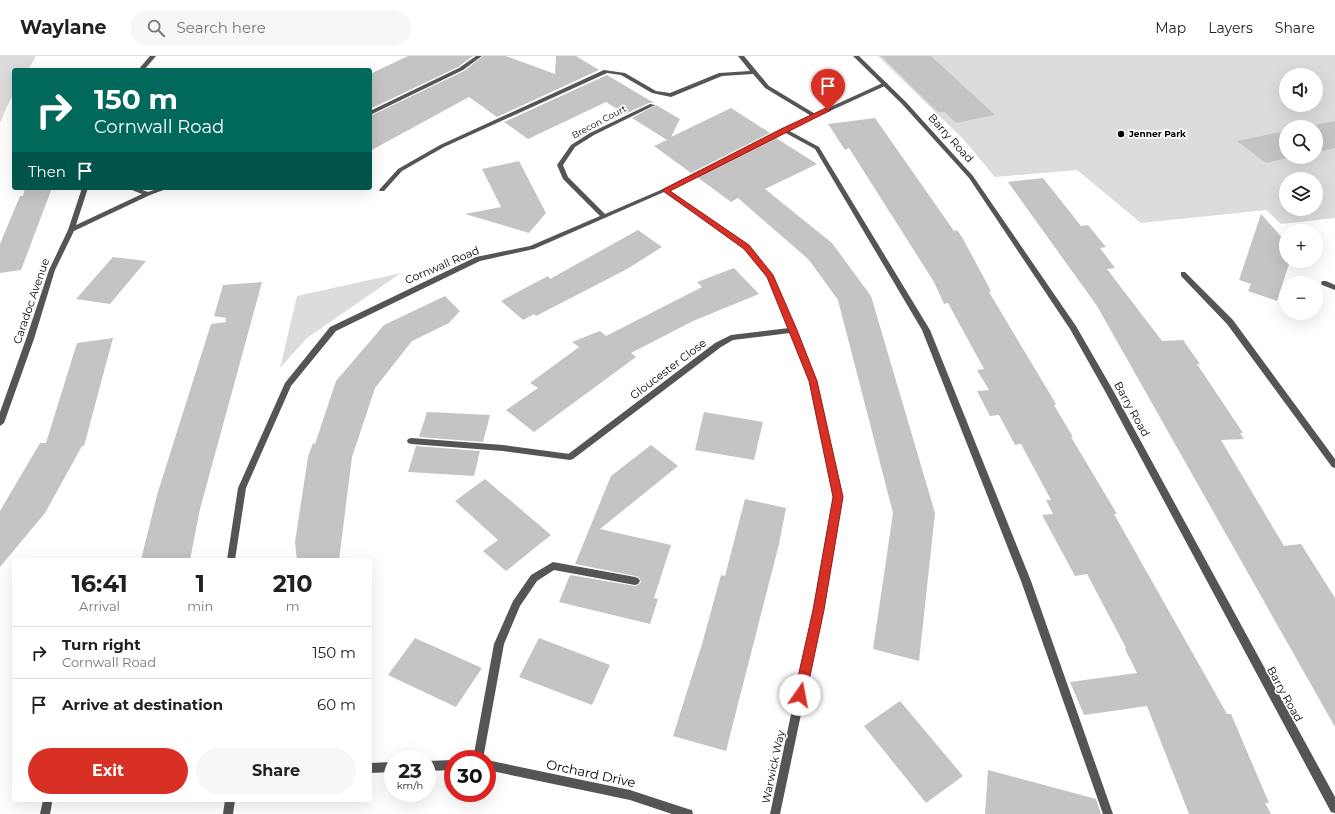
<!DOCTYPE html>
<html lang="en">
<head>
<meta charset="utf-8">
<style>
	body { margin:0; font-family:Montserrat,sans-serif; background:#f6f6f6; color:#202124; height:100vh; display:flex; flex-direction:column; font-size:15px; white-space:nowrap }
	* { box-sizing:border-box; margin:0 }
	p { font-size:13px; color:#757577 }
	.icon { flex:none; width:22px; height:22px; fill:none; stroke:currentColor; stroke-width:2; stroke-linecap:round; stroke-linejoin:round }
	.map { position:relative; flex:1; overflow:hidden }
	.panel { position:absolute; left:12px; top:502px; width:360px; height:244px; display:flex; flex-direction:column; background:#fff; border-radius:4px; box-shadow:0 4px 16px #0002 }
	.panel>* { flex:none }
	.banner { position:absolute; left:12px; top:12px; width:360px; height:122px; border-radius:4px; box-shadow:0 4px 16px #0002; background:#00695c; color:#fff; overflow:hidden }
	.tools { position:absolute; left:1279px; top:12px; display:grid; gap:8px }
	.tools a { display:grid; place-items:center; width:44px; height:44px; border-radius:50%; background:#fff; box-shadow:0 4px 16px #0002; font-size:20px }
	.speed { position:absolute; left:384px; top:694px; display:flex; gap:8px; font-size:20px; font-weight:700; text-align:center }
	.speed>* { display:grid; place-content:center; width:52px; height:52px; border-radius:50%; background:#fff; box-shadow:0 4px 16px #0002; line-height:1 }
	.speed small { font-size:10px; font-weight:400 }
	.speed .limit { border:6px solid #d22; background:#fff; color:#111 }
	.pin { position:absolute; display:grid; place-items:center; width:34px; height:34px; color:#fff; margin:-41px -17px; border-radius:50% 50% 50% 0; rotate:-45deg; box-shadow:0 0 4px #0007 }
	.pin .icon { rotate:45deg }
	.me { position:absolute; width:44px; margin:-22px; rotate:12deg; stroke-linejoin:round; filter:drop-shadow(0 0 3px #0008) }
	.turn { display:flex; align-items:center; gap:14px; height:84px; padding:0 16px; font-size:18px }
	.turn .icon { width:52px; height:52px; stroke-width:2.5 }
	.turn b { display:block; font-size:28px; line-height:34px }
	.then { display:flex; align-items:center; height:38px; padding:0 16px; background:#0003; gap:8px; font-size:15px }
	.eta { display:flex; justify-content:space-evenly; align-items:center; height:68px; text-align:center }
	.eta b { font-size:24px; font-weight:700; line-height:28px }
	.primary-button { display:flex; gap:8px; margin-top:auto; padding:8px 16px }
	.primary-button a { flex:1; height:46px; border-radius:24px; background:#d93025; color:#fff; font-size:16px; font-weight:700; line-height:46px; text-align:center }
	.primary-button a+a { background:#f6f6f6; color:#202124 }
	ul { padding:0; list-style:none }
	li { display:flex; align-items:center; gap:12px; height:52px; padding:0 16px; border-top:1px solid #e0e0e0 }
	li div { flex:1 }
	li b { display:block; font-size:15px }
	li em { font-style:normal }
	header { display:flex; align-items:center; gap:24px; box-sizing:border-box; height:56px; padding:0 20px; background:#fff; border-bottom:1px solid #e0e0e0 }
	header strong { font-size:19px }
	nav { display:flex; gap:22px; margin-inline-start:auto; font-size:14px }
	.search { width:280px; height:36px; background:#f6f6f6; display:flex; align-items:center; gap:10px; box-sizing:border-box; padding:0 14px; border-radius:22px; color:#757577; font-size:15px }
	.map>svg:first-child { display:block }
	.green { fill:#dcdcdc; fill-rule:evenodd }
	.building { fill:#c4c4c4 }
	.lines { fill:none; stroke-linecap:round; stroke-linejoin:round }
	.service { fill:#555; fill-rule:evenodd }
	.minor { fill:#555; fill-rule:evenodd }
	.tertiary { fill:#555; fill-rule:evenodd }
	.route { fill:#d93025; stroke:#8d1f18 }
	.poi-dot { fill:#000; stroke:#fff; stroke-width:1.5 }
	.labels { text-anchor:middle; stroke-width:3.5; stroke-linejoin:round; paint-order:stroke }
	.far-street-label { font-size:9px; fill:#000; stroke:#fff }
	.far-poi-label { font-size:9px; font-weight:bold; fill:#000; stroke:#fff; text-anchor:start }
	.street-label { font-size:11px; fill:#000; stroke:#fff }
	.near-street-label { font-size:13px; fill:#000; stroke:#fff }
</style>
</head>
<body>
<header>
<strong>Waylane</strong>
<div class="search"><svg class="icon" aria-label="search" viewBox="0 0 24 24"><circle cx="10" cy="10" r="6"/><path d="M15 15l6 6"/></svg>Search here</div>
<nav><a>Map</a><a>Layers</a><a>Share</a></nav>
</header>
<div class="map">
<svg width="1335" height="758" viewBox="0 0 1335 758">
	<rect width="100%" height="100%" fill="#fff"/>
	<g class="green">
		<polygon points="0,0 36,0 28,14 14,14 14,37 7,50 0,67"/>
		<path d="M878,0h457v162l-54,6 -15,-14 -125,13 -64,-53 -82,7 -31,-37zM1286,19h30v30h-30zM1286,71h30v30h-30zM1286,123h30v30h-30z"/>
		<polygon points="401,217 307,282 280,312 297,240"/>
	</g>
	<g class="building">
		<polygon points="408,0 473,0 458,11 370,53 370,18"/>
		<polygon points="483,0 506,0 555,18 556,0 576,0 599,14 497,61 469,41 370,95 370,60 464,15"/>
		<polygon points="881,0 931,0 995,59 956,67 945,56 938,56"/>
		<polygon points="607,19 654,47 649,47 625,58 606,46 528,83 504,66"/>
		<polygon points="656,49 680,63 671,81 731,52 770,77 691,117 654,90 667,84 632,62"/>
		<polygon points="875,62 954,175 957,174 962,181 991,235 989,236 1056,348 1054,349 1073,381 1071,381 1117,458 1114,458 1227,658 1231,658 1269,747 1265,747 1271,758 1189,758 1147,650 1084,659 1070,626 1137,617 1125,593 1126,592 1087,518 1075,520 1042,459 1053,458 1046,444 1051,444 1021,388 1015,389 999,359 990,360 977,335 989,334 977,314 984,313 948,247 944,248 934,226 849,92 845,94 828,68"/>
		<polygon points="1335,65 1335,92 1316,96 1316,71 1304,71"/>
		<polygon points="1286,75 1286,101 1292,101 1266,107 1237,85"/>
		<polygon points="776,82 817,108 765,133 832,187 871,240 935,457 919,605 873,593 893,457 838,244 809,204 792,189 738,142 731,146 697,121"/>
		<polygon points="519,105 546,157 529,177 465,158 501,151 482,113"/>
		<polygon points="1043,122 1081,170 1088,169 1106,191 1100,192 1115,212 1107,213 1162,285 1183,284 1200,308 1197,308 1243,377 1240,377 1244,383 1221,384 1284,490 1301,488 1335,542 1335,671 1097,250 1008,126"/>
		<polygon points="25,132 52,132 21,214 0,217 0,188 20,140 23,140"/>
		<polygon points="1261,158 1286,186 1286,205 1290,205 1277,245 1248,235 1251,228 1239,224"/>
		<polygon points="638,174 662,191 627,213 536,260 534,258 523,264 501,245 548,220 550,223"/>
		<polygon points="113,201 146,205 110,248 76,243"/>
		<polygon points="734,212 759,238 693,265 631,297 636,301 534,376 506,354 538,332 530,327 579,291 572,286 600,275 606,280 702,231 697,226"/>
		<polygon points="262,226 200,453 190,504 141,504 157,439 211,268 226,266 226,262 214,260 223,229"/>
		<polygon points="445,240 460,255 449,267 412,285 375,332 352,401 339,504 297,504 295,486 308,401 313,387 315,388 336,325 384,269"/>
		<polygon points="113,282 84,390 82,390 45,457 0,511 0,455 40,387 46,387 77,287"/>
		<polygon points="427,356 490,359 483,386 419,381"/>
		<polygon points="704,356 763,366 754,404 695,394"/>
		<polygon points="651,389 678,410 600,473 671,489 654,542 658,543 650,568 559,546 570,519 635,530 638,529 641,526 639,521 635,520 575,508 611,420"/>
		<polygon points="416,390 480,395 474,420 408,416"/>
		<polygon points="485,423 551,479 506,515 483,495 498,484 455,445"/>
		<polygon points="745,443 786,452 779,488 726,695 673,680 702,588 721,519 725,520"/>
		<polygon points="415,582 482,612 456,651 388,619"/>
		<polygon points="539,582 610,609 592,649 519,621"/>
		<polygon points="900,645 963,720 926,747 864,670"/>
		<polygon points="988,714 1096,743 1101,758 985,758"/>
	</g>
	<g class="lines">
		<g class="service">
			<polygon points="738,0 744,0 769,30 817,59 817,61 813,61 765,32 753,18 722,20 671,41 652,37 621,19 607,17 444,91 402,115 384,135 380,135 379,134 398,113 440,89 604,14 625,17 656,35 670,37 719,17 750,15"/>
			<polygon points="784,72 819,91 930,274 1031,525 1113,758 1103,758 1021,525 922,274 815,93 782,75 782,73"/>
			<polygon points="1181,216 1185,216 1233,264 1335,403 1335,412 1332,411 1227,268 1181,220"/>
			<polygon points="411,382 503,389 570,398 573,399 574,401 573,403 570,404 503,395 411,388 408,387 407,385 408,383"/>
			<polygon points="553,506 635,521 638,522 640,525 638,528 635,529 554,514 537,525 520,550 504,588 483,703 473,703 494,588 513,545 531,519"/>
			<polygon points="43,744 51,744 52,747 50,758 40,758"/>
		</g>
		<g class="minor">
			<polygon points="150,0 156,0 144,14 138,14"/>
			<polygon points="476,0 482,0 463,14 370,59 370,55 459,12"/>
			<polygon points="885,26 888,28 887,29 786,75 669,134 748,190 773,220 817,325 842,441 823,554 780,758 770,758 813,554 834,441 809,325 790,277 733,284 721,291 573,403 567,403 566,401 567,399 715,287 731,279 789,272 767,221 744,192 664,136 534,193 480,205 336,275 291,330 246,432 235,504 227,504 238,432 285,327 330,271 476,201 530,190 600,160 563,123 557,109 571,89 590,77 650,48 655,49 594,79 575,91 563,109 568,121 605,158 663,133 782,73"/>
			<polygon points="82,132 88,132 76,169 142,138 127,132 136,132 148,136 160,132 169,132 150,139 74,175 55,214 34,283 4,367 0,370 0,356 26,283 49,214 68,174"/>
			<polygon points="1322,225 1326,225 1335,229 1335,234 1322,229 1321,227"/>
			<polygon points="453,704 453,714 427,715 427,705"/>
			<polygon points="487,704 630,734 688,753 692,754 693,758 672,758 630,744 487,714"/>
			<polygon points="393,706 393,716 370,717 370,707"/>
			<polygon points="225,744 235,744 233,758 223,758"/>
		</g>
		<polygon class="tertiary" points="853,0 859,0 906,46 973,120 1076,270 1114,336 1335,741 1335,757 1331,756 1106,337 1070,273 969,122 902,48"/>
	</g>
	<polygon class="route" points="826,52 831,54 670,135 749,189 773,219 797,274 817,325 843,441 824,554 806,639 804,643 800,644 796,643 794,639 813,554 833,441 809,325 767,221 744,193 662,134 781,73"/>
	<circle class="poi-dot" cx="1121" cy="78" r="4"/>
	<g class="labels">
		<g class="far-street-label">
			<text transform="translate(599 66) rotate(-28)" y="3">Brecon Court</text>
		</g>
		<g class="far-poi-label">
			<text x="1129" y="81">Jenner Park</text>
		</g>
		<g class="street-label">
			<text transform="translate(951 82) rotate(48)" y="4">Barry Road</text>
			<text transform="translate(442 209) rotate(-23)" y="4">Cornwall Road</text>
			<text transform="translate(31 245) rotate(-71)" y="4">Caradoc Avenue</text>
			<text transform="translate(668 313) rotate(-37)" y="4">Gloucester Close</text>
			<text transform="translate(1132 353) rotate(61)" y="4">Barry Road</text>
			<text transform="translate(1285 638) rotate(61)" y="4">Barry Road</text>
			<text transform="translate(773 711) rotate(-78)" y="4">Warwick Way</text>
		</g>
		<g class="near-street-label">
			<text transform="translate(591 717) rotate(12)" y="5">Orchard Drive</text>
		</g>
	</g>
</svg>
<div class="tools">
<a><svg class="icon" aria-label="sound" viewBox="0 0 24 24"><path d="M4 9h4l5-4v14l-5-4H4zM17 9q2 3 0 6"/></svg></a>
<a><svg class="icon" aria-label="search" viewBox="0 0 24 24"><circle cx="10" cy="10" r="6"/><path d="M15 15l6 6"/></svg></a>
<a><svg class="icon" aria-label="layers" viewBox="0 0 24 24"><path d="M12 4l9 5-9 5-9-5zM3 14l9 5 9-5"/></svg></a>
<a>+</a>
<a>−</a>
</div>
<div class="speed"><div>23<small>km/h</small></div><div class="limit">30</div></div>
<div class="pin" style="left:828px;top:54px;background:#d93025"><svg class="icon" aria-label="arrive" viewBox="0 0 24 24"><path d="M6 21V4h12l-3 4 3 4H6"/></svg></div>
<svg class="me" style="left:800px;top:639px" viewBox="-20 -20 40 40"><circle r="19" fill="#fff"/><path d="M0-13L10 11 0 6-10 11z" fill="#d93025"/></svg>
<div class="banner">
<div class="turn"><svg class="icon" aria-label="right" viewBox="0 0 24 24"><path d="M7 20v-9h11M14 6l5 5-5 5"/></svg><div><b>150 m</b>Cornwall Road</div></div>
<div class="then">Then<svg class="icon" aria-label="arrive" viewBox="0 0 24 24"><path d="M6 21V4h12l-3 4 3 4H6"/></svg></div>
</div>
<section class="panel">
<div class="eta">
<div><b>16:41</b><p>Arrival</p></div>
<div><b>1</b><p>min</p></div>
<div><b>210</b><p>m</p></div>
</div>
<ul>
<li><svg class="icon" aria-label="right" viewBox="0 0 24 24"><path d="M7 20v-9h11M14 6l5 5-5 5"/></svg><div><b>Turn right</b><p>Cornwall Road</p></div><em>150 m</em></li>
<li><svg class="icon" aria-label="arrive" viewBox="0 0 24 24"><path d="M6 21V4h12l-3 4 3 4H6"/></svg><div><b>Arrive at destination</b></div><em>60 m</em></li>
</ul>
<div class="primary-button"><a>Exit</a><a>Share</a></div>
</section>
</div>
</body>
</html>
